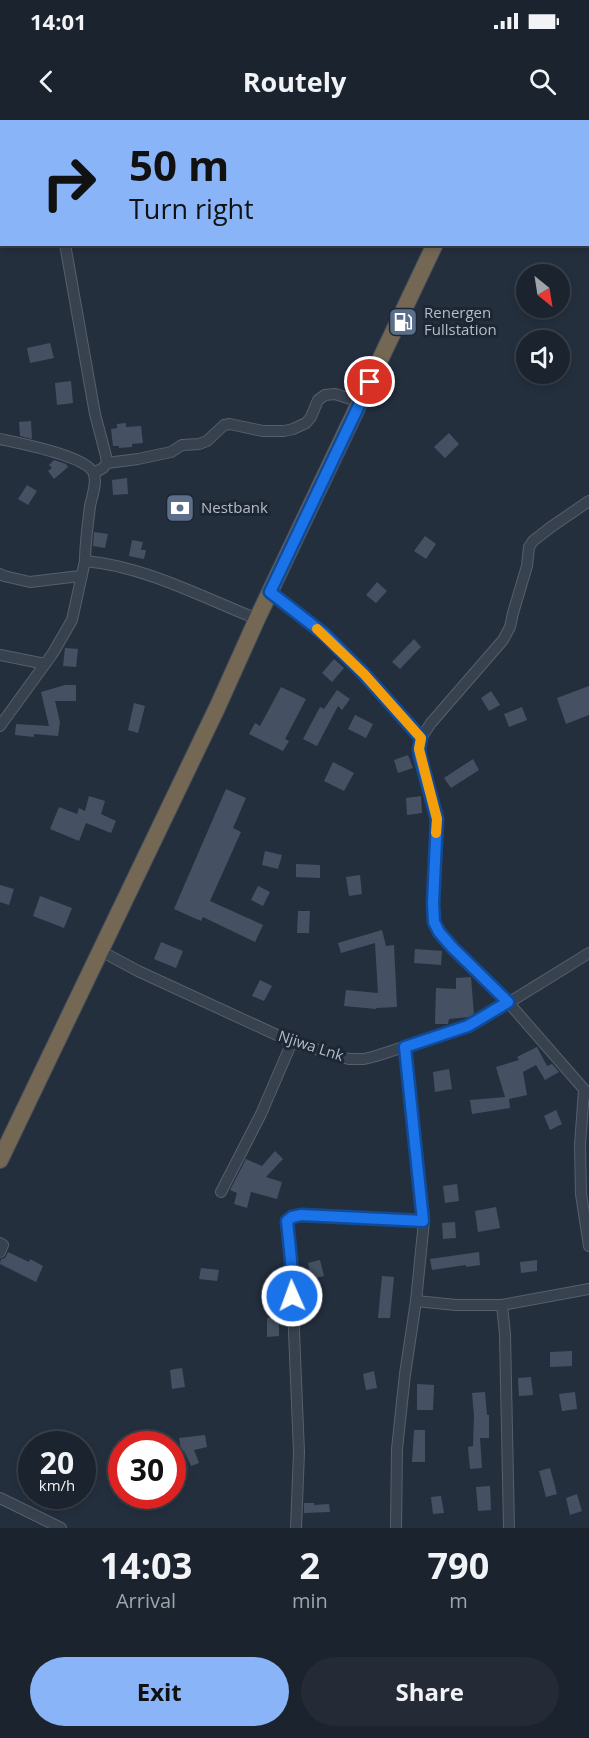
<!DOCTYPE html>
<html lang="en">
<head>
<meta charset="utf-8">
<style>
	body { margin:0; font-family:"Open Sans",sans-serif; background:#242b36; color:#f1f3f6; height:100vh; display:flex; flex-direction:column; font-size:22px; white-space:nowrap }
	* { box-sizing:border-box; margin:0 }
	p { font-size:20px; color:#a0a4aa }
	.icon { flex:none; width:33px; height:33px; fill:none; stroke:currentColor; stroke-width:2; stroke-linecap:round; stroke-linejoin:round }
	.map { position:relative; height:1408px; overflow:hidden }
	.details { display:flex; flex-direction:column; background:#1b232e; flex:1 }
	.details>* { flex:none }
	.top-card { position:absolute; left:0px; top:0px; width:590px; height:126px; box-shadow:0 3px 9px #0003,0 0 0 2px #39404a; background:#8ab4f8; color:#111; overflow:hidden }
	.needle { width:39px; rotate:150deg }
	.controls { position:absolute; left:516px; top:144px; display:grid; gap:12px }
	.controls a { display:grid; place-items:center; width:54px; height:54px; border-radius:50%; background:#1b232e; box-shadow:0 3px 9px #0003,0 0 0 2px #39404a; font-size:30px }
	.speed { position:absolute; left:18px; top:1311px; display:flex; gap:12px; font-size:30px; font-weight:700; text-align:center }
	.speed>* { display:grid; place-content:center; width:78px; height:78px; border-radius:50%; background:#1b232e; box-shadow:0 3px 9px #0003,0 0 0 2px #39404a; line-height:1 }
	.speed small { font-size:15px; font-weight:400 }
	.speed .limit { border:9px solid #d22; background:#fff; color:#111 }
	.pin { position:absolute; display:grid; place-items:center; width:51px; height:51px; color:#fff; margin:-26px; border:3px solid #fff; border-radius:50%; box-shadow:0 2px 6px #0007 }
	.me { position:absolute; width:66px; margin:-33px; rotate:358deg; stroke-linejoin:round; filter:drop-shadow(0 0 4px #0008) }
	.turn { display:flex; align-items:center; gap:21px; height:126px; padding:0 30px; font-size:27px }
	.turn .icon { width:78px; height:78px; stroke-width:2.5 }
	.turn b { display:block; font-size:42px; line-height:51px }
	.eta { display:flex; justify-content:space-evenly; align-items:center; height:102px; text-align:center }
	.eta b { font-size:36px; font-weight:700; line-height:42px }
	.button { display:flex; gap:12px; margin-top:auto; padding:12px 30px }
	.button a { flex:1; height:69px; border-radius:36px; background:#8ab4f8; color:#111; font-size:24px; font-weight:700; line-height:69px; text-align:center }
	.button a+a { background:#242b36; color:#f1f3f6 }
	.status { display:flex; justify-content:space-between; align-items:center; height:42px; padding:0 30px; background:#1b232e; direction:ltr }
	.status svg { height:16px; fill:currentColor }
	header { display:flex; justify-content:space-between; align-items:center; height:78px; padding:0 30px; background:#1b232e; font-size:27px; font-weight:700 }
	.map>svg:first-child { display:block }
	.building { fill:#455162 }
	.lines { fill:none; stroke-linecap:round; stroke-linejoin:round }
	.minor-casing { stroke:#565f6c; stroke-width:12 }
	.major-casing { stroke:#414a57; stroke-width:15 }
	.highway-casing { stroke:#434c59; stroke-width:18 }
	.minor { stroke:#38414e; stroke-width:10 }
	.major { stroke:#56606e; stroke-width:14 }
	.highway { stroke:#746855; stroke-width:16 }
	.route-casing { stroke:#114b97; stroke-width:15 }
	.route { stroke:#1a73e8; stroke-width:10 }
	.slow { stroke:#f59e0b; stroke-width:10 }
	.labels { text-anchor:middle; stroke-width:6; stroke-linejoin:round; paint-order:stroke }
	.poi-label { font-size:15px; fill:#b4bcc9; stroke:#1d2633; text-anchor:start }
	.street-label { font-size:15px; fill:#b4bcc9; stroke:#1d2633 }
</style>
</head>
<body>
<div class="status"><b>14:01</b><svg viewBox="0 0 49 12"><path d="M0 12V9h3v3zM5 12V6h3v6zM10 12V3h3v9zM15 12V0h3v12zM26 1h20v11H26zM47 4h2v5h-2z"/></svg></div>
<header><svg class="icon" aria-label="back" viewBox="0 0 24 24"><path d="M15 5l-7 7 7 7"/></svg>Routely<svg class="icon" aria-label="search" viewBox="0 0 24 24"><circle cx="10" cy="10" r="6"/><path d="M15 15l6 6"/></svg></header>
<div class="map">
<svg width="589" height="1408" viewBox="0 0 589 1408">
	<rect width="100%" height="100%" fill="#242f3e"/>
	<g class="building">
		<polygon points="50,223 54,238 30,243 27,228"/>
		<polygon points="71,261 73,283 57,285 55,263"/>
		<polygon points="31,301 32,319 20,316 19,302"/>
		<polygon points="126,303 126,307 141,306 143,323 132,324 132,327 119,328 119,326 113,326 111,309 117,308 117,304"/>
		<polygon points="449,313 459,324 445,338 434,327"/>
		<polygon points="54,340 66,344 68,347 54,359 48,351 52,348 49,345"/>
		<polygon points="127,358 128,374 113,375 112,360"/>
		<polygon points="27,365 37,371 28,385 18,379"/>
		<polygon points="94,412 108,414 105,428 93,426"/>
		<polygon points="425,416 436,424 426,439 414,431"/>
		<polygon points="132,420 143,422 141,430 146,430 144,439 129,436"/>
		<polygon points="377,462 387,471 376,483 366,475"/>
		<polygon points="414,519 421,527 400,549 392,542"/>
		<polygon points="65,528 78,529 76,547 63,546"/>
		<polygon points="334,539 344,548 332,562 322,553"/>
		<polygon points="65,565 76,565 76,581 55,581 60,602 58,616 34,614 34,617 15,615 16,604 49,606 41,572"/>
		<polygon points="589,566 589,595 566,604 557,578"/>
		<polygon points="281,567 306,579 285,619 289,621 283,631 249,614 255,603 260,606"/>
		<polygon points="337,570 350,579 342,590 338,586 317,626 303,619 320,587 324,589"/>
		<polygon points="491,571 500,585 489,591 481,578"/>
		<polygon points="134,583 145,586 138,613 128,610"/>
		<polygon points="522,587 527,600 509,607 504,594"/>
		<polygon points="355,595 373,604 366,618 348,609"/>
		<polygon points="408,635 413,648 398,653 394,640"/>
		<polygon points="473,639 479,650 451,668 444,658"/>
		<polygon points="333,642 354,653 344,671 324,661"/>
		<polygon points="226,669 246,678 233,708 241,712 210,781 263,805 255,822 203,797 201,801 174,789"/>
		<polygon points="89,676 105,681 101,694 116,701 111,713 86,703 79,721 50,709 59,687 77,694 79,688 85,691"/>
		<polygon points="421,676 422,693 407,695 406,678"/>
		<polygon points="265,731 282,735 278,749 262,745"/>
		<polygon points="296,744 320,745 320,758 296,757"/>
		<polygon points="360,755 362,774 349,776 346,757"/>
		<polygon points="0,765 14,769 9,785 0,782"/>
		<polygon points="258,766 270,772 263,786 251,780"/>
		<polygon points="40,776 72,788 64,808 33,796"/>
		<polygon points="298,791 310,791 309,813 297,813"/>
		<polygon points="382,810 386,826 394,825 397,887 376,888 376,889 344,886 346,870 378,873 375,823 341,833 338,823"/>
		<polygon points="161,822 183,831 176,848 154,839"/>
		<polygon points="415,829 442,831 441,845 414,843"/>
		<polygon points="471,857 474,895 469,897 449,899 448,904 435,904 436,868 456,869 456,858"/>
		<polygon points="260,860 272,866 264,881 252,876"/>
		<polygon points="537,927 547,946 552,944 559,952 545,960 536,945 523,952 527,975 509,979 510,988 472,994 470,980 505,977 496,947 519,940 517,937"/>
		<polygon points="449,949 452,969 435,972 433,952"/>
		<polygon points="556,990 562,1004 550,1010 544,996"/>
		<polygon points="275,1031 283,1039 266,1057 282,1062 277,1079 251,1072 247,1088 234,1084 237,1073 230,1070 246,1039 262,1046"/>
		<polygon points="457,1064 459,1081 445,1083 443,1066"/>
		<polygon points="496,1087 500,1108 478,1112 475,1091"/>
		<polygon points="455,1102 456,1118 443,1119 442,1103"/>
		<polygon points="8,1132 29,1142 30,1139 43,1146 36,1162 0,1144 1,1139 5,1138"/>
		<polygon points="479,1132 480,1145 466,1147 466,1145 432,1150 430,1139"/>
		<polygon points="320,1140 324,1156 311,1159 308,1143"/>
		<polygon points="537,1140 537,1151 521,1153 520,1142"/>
		<polygon points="201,1148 219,1150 217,1161 199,1159"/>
		<polygon points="382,1156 394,1157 390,1198 378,1198"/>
		<polygon points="279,1197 279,1216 267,1217 267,1198"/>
		<polygon points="572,1231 572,1246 550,1247 550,1232"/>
		<polygon points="182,1248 185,1267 172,1269 170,1250"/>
		<polygon points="374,1251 377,1268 366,1270 363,1254"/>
		<polygon points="531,1257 533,1275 519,1276 518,1258"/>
		<polygon points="417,1264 434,1265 433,1290 417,1290"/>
		<polygon points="485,1272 487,1295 489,1295 489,1318 480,1318 482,1348 470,1349 468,1327 473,1326 474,1295 472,1273"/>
		<polygon points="575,1272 577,1289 562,1291 559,1274"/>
		<polygon points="414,1310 425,1310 425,1342 412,1342"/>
		<polygon points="205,1315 207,1327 194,1330 199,1343 191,1346 184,1331 181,1331 179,1318"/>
		<polygon points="550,1348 557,1374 546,1377 539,1351"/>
		<polygon points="490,1366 491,1390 478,1391 476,1367"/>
		<polygon points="577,1374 582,1391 570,1395 566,1378"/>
		<polygon points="441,1376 444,1393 433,1394 431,1377"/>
		<polygon points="304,1383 314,1383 314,1385 329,1384 330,1392 304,1393"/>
	</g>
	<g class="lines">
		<g class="minor-casing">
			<g id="minor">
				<polyline points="54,0 54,2"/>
				<polyline points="460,0 462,2"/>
				<polyline points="0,116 2,116"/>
				<polyline points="65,124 95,294 106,336 107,343 103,348 94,353"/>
				<path d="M0,319c18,4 88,17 94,35 3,10 -2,22 -4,32 -2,18 -5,37 -5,55"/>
				<polyline points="107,343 138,339 171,332 182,325 199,324 207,321 224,305 230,304 263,311 284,311 293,309 306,303 311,297 318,280 325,275 335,274 360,282"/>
				<polyline points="589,381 551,407 533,421 529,427 527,446 513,493 510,507 503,520 431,603 421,618 419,629 437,699 433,783 434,802 439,812 452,827 508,882 589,975"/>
				<polyline points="0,454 4,456 30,462 80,456"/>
				<polyline points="270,472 324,514 365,554 421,618"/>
				<polyline points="0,535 45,544"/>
				<path d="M0,606l53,-73 19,-33 13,-59c59,5 117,36 172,58"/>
				<polyline points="99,830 138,851 292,922 349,939 364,939 376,936 468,906 479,901 589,833"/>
				<polyline points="584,970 580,1025 581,1074 589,1126"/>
				<polyline points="221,1072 261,994 292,922"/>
				<polyline points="0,1123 3,1125 0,1132"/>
				<polyline points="416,1181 456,1185 502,1185 505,1214 509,1408"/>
				<polyline points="502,1185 589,1169"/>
				<polyline points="0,1378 61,1408"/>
				<polyline points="296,1408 299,1332 291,1140 287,1101 292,1097 301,1095 424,1101"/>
				<polyline points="396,1408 397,1329 405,1254 416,1181 424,1101 405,927"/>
			</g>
		</g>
		<g class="major-casing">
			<g id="major">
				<polyline points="553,0 554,2"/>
				<polyline points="588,67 589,69"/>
			</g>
		</g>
		<g class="highway-casing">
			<g id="highway">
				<polyline points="496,2 496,0"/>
				<polyline points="0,1040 217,588 257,499 435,124"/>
			</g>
		</g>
		<use href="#minor" class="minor"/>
		<use href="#major" class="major"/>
		<use href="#highway" class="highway"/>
	</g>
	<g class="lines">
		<g class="route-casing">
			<polyline id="route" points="292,1176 291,1140 287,1101 292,1097 301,1095 423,1101 405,927 468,906 508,882 452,827 439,812 434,802 433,783 437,699 420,636 419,629 421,618 364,554 324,514 270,472 370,262"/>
		</g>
		<use href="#route" class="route"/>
		<polyline class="slow" points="317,509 364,554 421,618 419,629 437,699 436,713"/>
	</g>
	<defs>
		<g id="fuel-square" transform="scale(1.5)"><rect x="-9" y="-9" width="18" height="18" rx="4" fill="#5c6f8a" stroke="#1d2633"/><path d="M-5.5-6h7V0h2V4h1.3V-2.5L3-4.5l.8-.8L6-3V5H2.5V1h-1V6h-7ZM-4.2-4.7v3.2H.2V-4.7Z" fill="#fff"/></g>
		<g id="bank-square" transform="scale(1.5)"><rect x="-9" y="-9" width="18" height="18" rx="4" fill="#5c6f8a" stroke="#1d2633"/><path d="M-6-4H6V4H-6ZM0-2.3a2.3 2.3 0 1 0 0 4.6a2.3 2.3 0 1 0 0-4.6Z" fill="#fff"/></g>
	</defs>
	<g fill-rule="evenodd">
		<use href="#fuel-square" x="403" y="202"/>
		<use href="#bank-square" x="180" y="388"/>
	</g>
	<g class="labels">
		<g class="poi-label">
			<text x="424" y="198">Renergen<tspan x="424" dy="17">Fullstation</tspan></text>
			<text x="201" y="393">Nestbank</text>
		</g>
		<g class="street-label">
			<text transform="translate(311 926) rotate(18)" y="5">Njiwa Lnk</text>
		</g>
	</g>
</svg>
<div class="controls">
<a><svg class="needle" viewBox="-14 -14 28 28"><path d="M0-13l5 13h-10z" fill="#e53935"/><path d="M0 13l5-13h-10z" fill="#a0a4aa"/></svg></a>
<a><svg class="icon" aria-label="sound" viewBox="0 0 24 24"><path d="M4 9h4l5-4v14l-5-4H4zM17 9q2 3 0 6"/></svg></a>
</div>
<div class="speed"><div>20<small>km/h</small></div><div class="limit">30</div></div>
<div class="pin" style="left:370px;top:262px;background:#d93025"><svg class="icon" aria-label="arrive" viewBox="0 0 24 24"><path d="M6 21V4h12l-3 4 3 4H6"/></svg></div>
<svg class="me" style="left:292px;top:1176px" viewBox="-20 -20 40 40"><circle r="17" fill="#1a73e8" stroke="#fff" stroke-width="3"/><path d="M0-11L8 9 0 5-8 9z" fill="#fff"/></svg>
<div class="top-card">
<div class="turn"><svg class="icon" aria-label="right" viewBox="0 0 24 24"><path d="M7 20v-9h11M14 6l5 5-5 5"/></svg><div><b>50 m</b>Turn right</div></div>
</div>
</div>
<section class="details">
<div class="eta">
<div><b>14:03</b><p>Arrival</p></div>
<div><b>2</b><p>min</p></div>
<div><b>790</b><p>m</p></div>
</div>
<div class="button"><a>Exit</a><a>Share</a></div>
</section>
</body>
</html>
